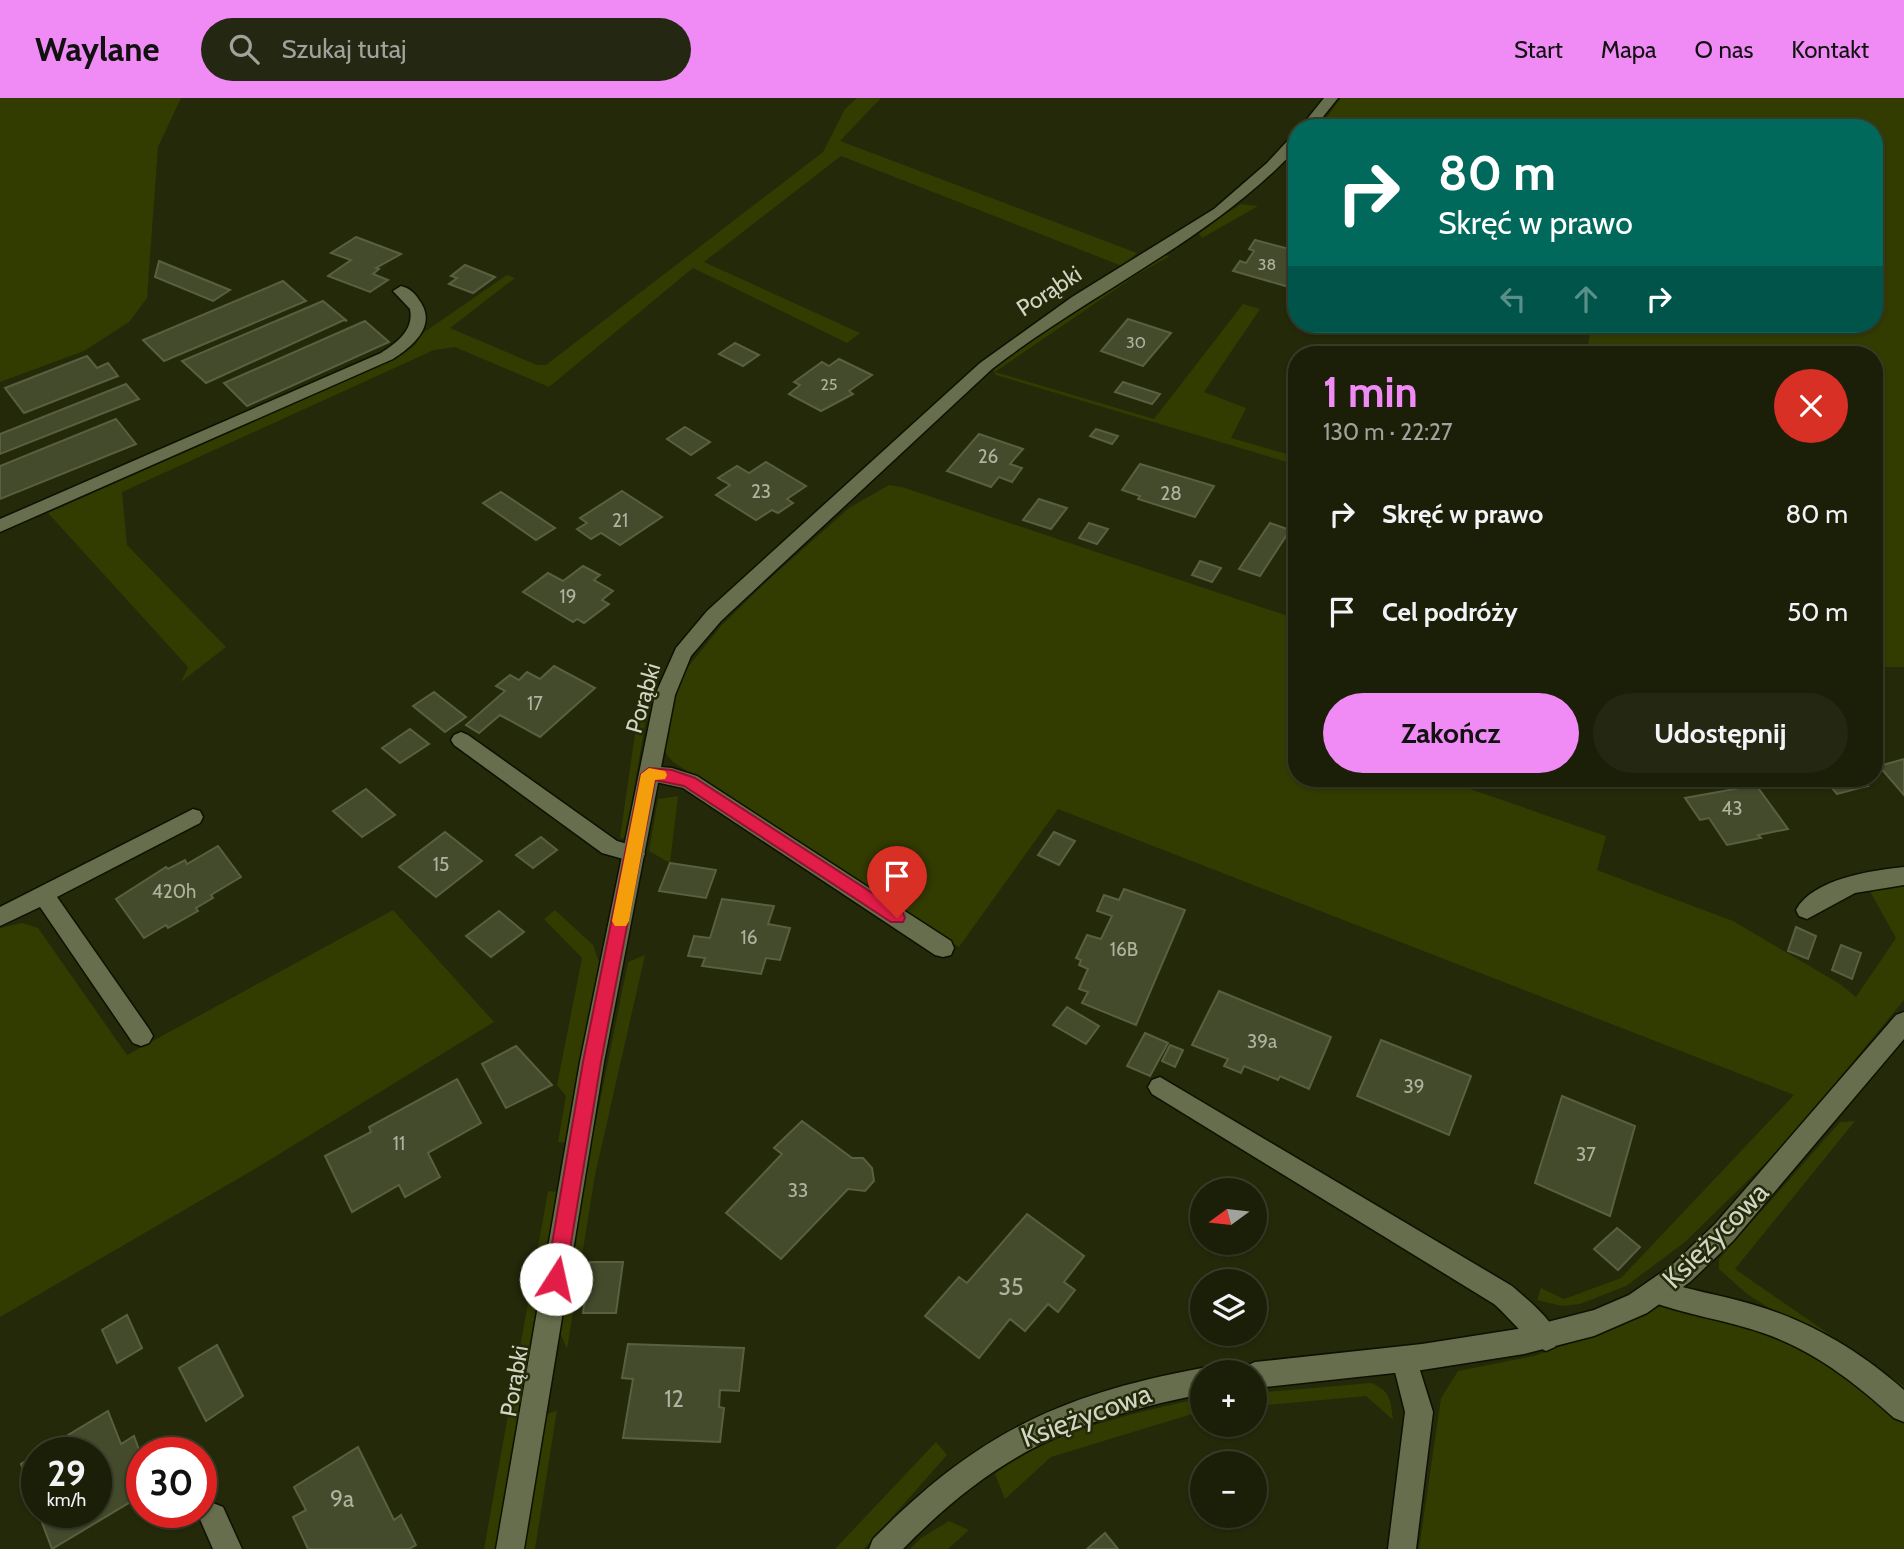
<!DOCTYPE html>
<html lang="pl">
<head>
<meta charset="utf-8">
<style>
	body { margin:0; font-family:Cabin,sans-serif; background:#242712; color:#f1f3f6; height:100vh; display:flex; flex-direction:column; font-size:26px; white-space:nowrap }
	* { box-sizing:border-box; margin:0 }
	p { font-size:23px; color:#a0a29c }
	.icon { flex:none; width:38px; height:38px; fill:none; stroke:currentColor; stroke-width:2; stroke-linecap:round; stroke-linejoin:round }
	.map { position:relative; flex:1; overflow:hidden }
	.sheet { position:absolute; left:1288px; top:248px; width:595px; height:441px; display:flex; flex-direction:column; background:#1b1f08; border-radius:28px; box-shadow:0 2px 5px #0004,0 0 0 2px #393d29 }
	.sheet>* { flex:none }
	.top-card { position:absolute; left:1288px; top:21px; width:595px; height:214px; border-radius:28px; box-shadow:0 2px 5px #0004,0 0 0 2px #393d29; background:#00695c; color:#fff; overflow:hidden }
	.needle { width:46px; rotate:255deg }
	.controls { position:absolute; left:1190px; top:1080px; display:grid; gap:14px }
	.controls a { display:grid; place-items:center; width:77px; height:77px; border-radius:50%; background:#1b1f08; box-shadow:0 2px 5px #0004,0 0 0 2px #393d29; font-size:35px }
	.speed { position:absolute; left:21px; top:1339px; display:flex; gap:14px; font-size:35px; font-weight:700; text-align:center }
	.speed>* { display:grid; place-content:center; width:91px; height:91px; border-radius:50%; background:#1b1f08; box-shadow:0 2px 5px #0004,0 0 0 2px #393d29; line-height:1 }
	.speed small { font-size:18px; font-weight:400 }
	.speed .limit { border:10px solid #d22; background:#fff; color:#111 }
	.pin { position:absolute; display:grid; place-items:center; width:60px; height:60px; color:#fff; margin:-72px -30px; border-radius:50% 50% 50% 0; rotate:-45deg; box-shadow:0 0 7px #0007 }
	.pin .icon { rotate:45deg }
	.me { position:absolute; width:77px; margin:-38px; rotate:10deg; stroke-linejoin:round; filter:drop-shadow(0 0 5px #0008) }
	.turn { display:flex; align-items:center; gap:24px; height:147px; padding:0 35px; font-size:32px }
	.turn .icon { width:91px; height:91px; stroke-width:2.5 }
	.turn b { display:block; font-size:49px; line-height:60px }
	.lanes { display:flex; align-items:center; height:66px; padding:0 35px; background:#0003; justify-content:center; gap:35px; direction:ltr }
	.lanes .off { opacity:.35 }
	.round { display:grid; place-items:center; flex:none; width:74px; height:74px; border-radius:37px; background:#242712 }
	.overview { display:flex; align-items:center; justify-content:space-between; height:119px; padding:0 35px }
	h1 { font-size:42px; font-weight:700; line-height:52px; color:#f08bf5 }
	.action { display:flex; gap:14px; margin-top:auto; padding:14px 35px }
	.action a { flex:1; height:80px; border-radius:42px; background:#f08bf5; color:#111; font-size:28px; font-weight:700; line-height:80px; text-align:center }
	.action a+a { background:#242712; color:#f1f3f6 }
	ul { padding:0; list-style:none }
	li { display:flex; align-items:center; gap:21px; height:98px; padding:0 35px }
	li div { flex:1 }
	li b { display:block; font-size:26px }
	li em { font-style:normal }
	header { display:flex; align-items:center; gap:42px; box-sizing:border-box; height:98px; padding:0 35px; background:#f08bf5; color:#111 }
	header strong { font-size:33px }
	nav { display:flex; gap:38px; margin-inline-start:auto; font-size:24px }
	.search { width:490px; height:63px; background:#242712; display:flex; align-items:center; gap:18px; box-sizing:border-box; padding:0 24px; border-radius:38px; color:#a0a29c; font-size:26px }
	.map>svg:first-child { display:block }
	.green { fill:#323b00 }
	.building { fill:#444b2c; stroke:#596040; stroke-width:2 }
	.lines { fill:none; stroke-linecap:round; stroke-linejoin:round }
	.service-casing { stroke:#0d1100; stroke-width:3 }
	.minor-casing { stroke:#0d1100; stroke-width:3 }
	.service { fill:#666e4d; fill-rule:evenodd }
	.minor { fill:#666e4d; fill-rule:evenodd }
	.route { fill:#e11d48; stroke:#92132f; stroke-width:2 }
	.slow { fill:#f59e0b }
	.labels { text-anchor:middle; stroke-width:5; stroke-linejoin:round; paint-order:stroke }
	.far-number-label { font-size:16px; fill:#aeb39e }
	.number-label { font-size:19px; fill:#aeb39e }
	.street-label { font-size:23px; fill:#d1d6c4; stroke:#24290a }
	.near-number-label { font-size:23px; fill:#aeb39e }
	.near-street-label { font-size:28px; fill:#d1d6c4; stroke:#24290a }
</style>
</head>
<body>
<header>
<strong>Waylane</strong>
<div class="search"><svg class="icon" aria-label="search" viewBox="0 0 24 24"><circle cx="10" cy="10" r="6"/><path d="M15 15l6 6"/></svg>Szukaj tutaj</div>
<nav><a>Start</a><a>Mapa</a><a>O nas</a><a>Kontakt</a></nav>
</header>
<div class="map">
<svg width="1904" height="1451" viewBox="0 0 1904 1451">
	<rect width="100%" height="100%" fill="#24290a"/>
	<g class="green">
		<polygon points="0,0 181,0 158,49 147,200 129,224 84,253 0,284"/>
		<polygon points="857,0 881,0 840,43 1137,155 1122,168 841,58 704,164 860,235 847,245 693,170 549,289 455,249 434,252 122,394 127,447 226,549 181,584 188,569 48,415 402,257 415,247 423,235 507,177 515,180 450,230 537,267 546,267 823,54 845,11"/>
		<polygon points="1341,0 1904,0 1904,569 1874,569 1874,257 1587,257 1591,226 1874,226 1874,30 1319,30"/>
		<polygon points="1241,106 1258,108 1202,140 1198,134"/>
		<polygon points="1162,157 1170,158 1138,176 995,274 1154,321 1243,206 1260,211 1204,294 1246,310 1231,340 1297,359 1297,367 996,277 993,271 1034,239"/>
		<polygon points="889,387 902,389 1297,521 1297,681 1441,681 1606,738 1597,772 1733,823 1840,886 1856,899 1896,840 1868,790 1889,787 1904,789 1904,902 1785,1046 1685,1144 1626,1188 1580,1206 1562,1208 1537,1202 1541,1190 1564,1201 1621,1180 1794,997 1058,711 959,849 673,664 667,657 664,649 666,633 679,588 688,569 721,528 766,484 849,410"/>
		<polygon points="638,615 646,620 626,740 620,740"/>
		<polygon points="678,698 670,765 649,753 658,701"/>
		<polygon points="393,812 494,924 253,1072 0,1219 0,830 22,825 38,830 127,957"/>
		<polygon points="555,812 593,847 599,864 567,1045 558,1044 566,998 557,987 582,860 544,821"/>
		<polygon points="645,857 595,1077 567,1251 559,1232 587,1068 628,864"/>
		<polygon points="1855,1023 1735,1171 1904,1288 1904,1296 1747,1196 1719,1171 1719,1161 1840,1024"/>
		<polygon points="548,1093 559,1094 496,1451 484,1451"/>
		<polygon points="1664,1206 1708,1217 1806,1248 1904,1321 1904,1451 1419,1451 1441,1300 1458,1273 1534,1258 1631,1222"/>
		<path d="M1371,1285c19,7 20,18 22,37l-27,-24 -111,10v-13z"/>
		<path d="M1202,1300v13l-151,46 -46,42 -10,-25c60,-45 136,-60 207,-76z"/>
		<polygon points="557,1312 535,1451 522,1451 545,1317"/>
		<polygon points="936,1344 947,1357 864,1451 835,1451"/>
		<polygon points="949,1423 969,1432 948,1451 910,1451 921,1440"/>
	</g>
	<g class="building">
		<polygon points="356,139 401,156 376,170 379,171 373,176 388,182 370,194 328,178 351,162 331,155"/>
		<polygon points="1255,142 1297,153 1294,166 1297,167 1297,177 1289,189 1233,173 1240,163 1246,165 1254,153 1249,151"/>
		<polygon points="159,163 230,192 213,203 155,179"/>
		<polygon points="465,167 495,179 473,195 449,186 457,180 451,178"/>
		<polygon points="283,183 306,203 164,263 143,242"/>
		<polygon points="323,203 347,223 344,222 206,285 182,263"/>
		<polygon points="1128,221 1171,235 1143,268 1101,253"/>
		<polygon points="365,223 389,244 247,308 224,285"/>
		<polygon points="735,245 759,257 743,268 719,256"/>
		<polygon points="87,258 97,270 108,265 118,278 24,315 5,290"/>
		<polygon points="839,261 872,277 849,293 853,296 821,313 789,296 800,287 794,284 822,264 829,268"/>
		<polygon points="1123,284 1160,296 1152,306 1115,294"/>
		<polygon points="126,286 139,301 0,356 0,336"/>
		<polygon points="116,321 136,346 0,401 0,368"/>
		<polygon points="685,329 710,344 691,357 667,341"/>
		<polygon points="1096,331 1118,338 1112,346 1090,338"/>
		<polygon points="979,336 1023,351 1010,366 1022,370 1012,384 999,379 991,389 947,373"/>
		<polygon points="766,364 806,388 787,401 793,405 778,415 772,412 756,422 716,397 730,387 718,380 737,368 749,375"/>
		<polygon points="1140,366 1214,388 1195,419 1138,401 1140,398 1122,392"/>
		<polygon points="622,393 662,419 620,447 601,435 591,441 577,431 587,425 580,420"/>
		<polygon points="501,394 555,430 536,442 483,405"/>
		<polygon points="1039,401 1067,410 1051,431 1023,422"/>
		<polygon points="1089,425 1108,431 1097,446 1079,440"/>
		<polygon points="1270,425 1290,432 1260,478 1239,471"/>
		<polygon points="1200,463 1221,470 1212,484 1192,477"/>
		<polygon points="583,468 600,477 594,482 613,493 602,502 609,506 584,525 577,521 573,524 523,494 548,475 563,483"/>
		<polygon points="554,568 595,590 540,639 500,617 479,635 466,627 505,593 496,588 510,577 519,582 527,574 540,581"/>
		<polygon points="434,594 466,619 445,634 413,608"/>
		<polygon points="410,631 429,646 400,665 382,650"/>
		<polygon points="1904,661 1904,697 1879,668"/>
		<polygon points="1824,681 1862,681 1868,688 1837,696"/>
		<polygon points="1756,687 1788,731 1758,737 1761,740 1727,747 1709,720 1700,722 1685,700"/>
		<polygon points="366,691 395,717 362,739 333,713"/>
		<polygon points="445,734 482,763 436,799 399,769"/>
		<polygon points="1054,734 1075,743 1059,767 1038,757"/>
		<polygon points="541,739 557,752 533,770 516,757"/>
		<polygon points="218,748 241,779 211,797 213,800 196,810 198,813 168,830 166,827 144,840 116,801 166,769 168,771 185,762 187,766"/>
		<polygon points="670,765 716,772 706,800 659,793"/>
		<polygon points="1124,791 1185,812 1136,927 1082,905 1088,894 1079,891 1088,871 1079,867 1081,862 1076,860 1087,837 1101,841 1112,818 1097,813 1104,797 1119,802"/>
		<polygon points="722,801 774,808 768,826 790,830 780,862 766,860 761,876 702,868 705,860 688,858 694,838 710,840"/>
		<polygon points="499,813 524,834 491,859 466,838"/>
		<polygon points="1796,829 1816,838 1808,861 1788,853"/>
		<polygon points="1841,847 1861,855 1852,881 1832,872"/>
		<polygon points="1219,893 1331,939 1309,991 1280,978 1278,982 1244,968 1241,975 1224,968 1228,961 1192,947"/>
		<polygon points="1067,909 1099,928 1086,946 1053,927"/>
		<polygon points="1145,935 1168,945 1150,978 1127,968"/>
		<polygon points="1381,942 1471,978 1449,1037 1357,998"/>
		<polygon points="1170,947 1183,952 1175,969 1162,963"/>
		<polygon points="516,948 552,987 506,1010 482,966"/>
		<polygon points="457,981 481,1025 428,1055 440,1079 405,1099 399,1087 352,1114 325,1058 371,1034 369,1029"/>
		<polygon points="1562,998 1635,1028 1610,1118 1535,1085"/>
		<polygon points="802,1023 852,1060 863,1060 872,1070 874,1083 865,1093 848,1091 781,1161 726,1115 782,1056 774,1050"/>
		<polygon points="1027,1116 1084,1158 1064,1184 1075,1192 1058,1214 1048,1206 1025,1233 1010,1221 979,1260 925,1218 959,1179 967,1185"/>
		<polygon points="1617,1130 1640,1149 1618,1172 1594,1151"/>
		<polygon points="590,1164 623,1164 616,1215 583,1215"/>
		<polygon points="127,1217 142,1250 117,1265 102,1232"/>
		<polygon points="628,1246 744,1250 739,1293 720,1292 719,1309 724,1310 720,1344 623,1340 633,1281 622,1280"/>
		<polygon points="217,1247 243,1298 206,1323 179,1270"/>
		<polygon points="108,1313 121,1346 134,1338 142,1360 130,1368 142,1397 52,1451 38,1414 96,1414 96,1354 40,1354"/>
		<polygon points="358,1349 394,1422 401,1417 416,1447 409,1451 308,1451 293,1419 306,1412 294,1389"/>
		<polygon points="37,1356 37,1410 21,1366"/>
		<polygon points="1105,1435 1118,1451 1087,1451"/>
	</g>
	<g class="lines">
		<g class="service-casing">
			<g id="service">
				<path d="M401,188c8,2 14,7 18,14 19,25 -6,46 -26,59l-393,173v-13l381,-166c17,-11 33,-23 29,-44l-17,-18z"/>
				<polygon points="461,634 468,637 617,743 642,750 645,756 642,762 634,764 602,755 454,647 451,642 454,637"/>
				<polygon points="649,668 672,670 697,678 951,843 954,850 951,857 943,859 935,857 683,690 642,681 639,676 642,671"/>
				<polygon points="193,711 200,713 203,719 200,725 57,799 149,931 153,938 149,945 141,948 133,945 40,809 0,828 0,809"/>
				<path d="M1904,769v18l-49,8 -48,26 -8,-3 -3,-6c16,-31 77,-40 108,-43z"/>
				<path d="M1160,979l352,209c17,15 38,31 47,52l-4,9 -9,4c-15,-6 -38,-35 -52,-47l-342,-210 -4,-7 4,-7z"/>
				<path d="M1658,1182c31,10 62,15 93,24 57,16 109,47 153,86v32l-10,-4c-38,-35 -81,-68 -131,-85 -37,-13 -77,-18 -114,-32l-4,-9 4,-9z"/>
				<polygon points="1405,1249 1414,1253 1433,1314 1416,1451 1388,1451 1405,1314 1392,1262 1396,1253"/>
				<polygon points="213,1405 223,1409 242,1451 213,1451 199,1419 203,1409"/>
			</g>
		</g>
		<g class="minor-casing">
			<g id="minor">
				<polygon points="1324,0 1338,0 1314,30 1300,30"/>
				<path d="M1297,37v13c-85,92 -206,144 -305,221l-271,252 -30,35 -16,39 -71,367 -80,487h-28l84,-487 75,-367 21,-47 31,-37 273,-248 92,-66 142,-88 53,-46 25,-27z"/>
				<polygon points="1904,914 1904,941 1733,1143 1690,1184 1647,1215 1594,1238 1524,1256 1422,1272 1255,1290 1255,1274 1243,1274 1246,1268 1255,1264 1422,1246 1524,1230 1594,1212 1629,1197 1672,1167 1715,1126 1896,917"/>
				<path d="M1202,1270l10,4h-10v22c-131,27 -204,58 -299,155h-34l4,-10c104,-105 185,-144 329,-171z"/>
			</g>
		</g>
		<use href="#service" class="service"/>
		<use href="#minor" class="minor"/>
	</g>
	<polygon class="route" points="649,670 672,672 695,680 903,815 905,820 903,824 891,824 684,688 655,682 601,964 565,1181 563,1187 556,1190 549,1187 546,1181 583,964 641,676"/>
	<polygon class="slow" points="649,670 665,673 667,677 665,681 655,682 629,823 626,828 615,828 612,823 641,676"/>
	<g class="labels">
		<g class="far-number-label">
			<text x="1267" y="172">38</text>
			<text x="1136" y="250">30</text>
			<text x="829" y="292">25</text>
		</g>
		<g class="number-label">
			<text x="988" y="365">26</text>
			<text x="761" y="400">23</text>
			<text x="1171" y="402">28</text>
			<text x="620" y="429">21</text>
			<text x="568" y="505">19</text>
			<text x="535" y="612">17</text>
			<text x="1732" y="717">43</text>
			<text x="441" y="773">15</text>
			<text x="174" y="800">420h</text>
			<text x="749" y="846">16</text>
			<text x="1124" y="858">16B</text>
			<text x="1262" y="950">39a</text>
			<text x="1414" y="995">39</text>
			<text x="399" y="1052">11</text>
			<text x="1586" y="1063">37</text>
			<text x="798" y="1099">33</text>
		</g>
		<g class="street-label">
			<text transform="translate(1049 193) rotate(-33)" y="8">Porąbki</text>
			<text transform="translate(643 600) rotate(-74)" y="8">Porąbki</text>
			<text transform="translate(514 1283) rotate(-80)" y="8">Porąbki</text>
		</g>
		<g class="near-number-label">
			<text x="1011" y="1197">35</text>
			<text x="674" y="1309">12</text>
			<text x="342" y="1409">9a</text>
		</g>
		<g class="near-street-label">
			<text transform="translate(1715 1137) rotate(-45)" y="10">Księżycowa</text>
			<text transform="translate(1086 1317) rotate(-20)" y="10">Księżycowa</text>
		</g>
	</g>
</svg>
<div class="controls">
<a><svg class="needle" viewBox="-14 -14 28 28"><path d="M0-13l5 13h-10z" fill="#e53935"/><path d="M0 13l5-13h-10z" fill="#a0a29c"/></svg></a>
<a><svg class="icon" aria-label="layers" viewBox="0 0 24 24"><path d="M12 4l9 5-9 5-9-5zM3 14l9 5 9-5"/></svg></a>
<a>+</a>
<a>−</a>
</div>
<div class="speed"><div>29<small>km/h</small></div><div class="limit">30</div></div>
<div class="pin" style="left:897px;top:820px;background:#d93025"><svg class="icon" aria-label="arrive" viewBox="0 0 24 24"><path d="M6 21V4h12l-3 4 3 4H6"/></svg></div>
<svg class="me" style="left:556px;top:1181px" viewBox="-20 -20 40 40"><circle r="19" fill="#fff"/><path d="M0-13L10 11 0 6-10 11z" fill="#e11d48"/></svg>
<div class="top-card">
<div class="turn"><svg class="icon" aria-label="right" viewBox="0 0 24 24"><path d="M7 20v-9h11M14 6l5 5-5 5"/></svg><div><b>80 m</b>Skręć w prawo</div></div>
<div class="lanes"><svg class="icon off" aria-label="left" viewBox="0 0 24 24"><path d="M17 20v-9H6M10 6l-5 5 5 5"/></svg><svg class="icon off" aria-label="ahead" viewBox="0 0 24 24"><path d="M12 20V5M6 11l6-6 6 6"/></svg><svg class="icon" aria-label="right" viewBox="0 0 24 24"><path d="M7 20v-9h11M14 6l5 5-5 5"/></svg></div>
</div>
<section class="sheet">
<div class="overview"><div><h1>1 min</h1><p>130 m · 22:27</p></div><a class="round" style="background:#d93025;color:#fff"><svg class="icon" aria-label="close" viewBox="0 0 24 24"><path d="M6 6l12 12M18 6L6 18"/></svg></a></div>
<ul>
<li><svg class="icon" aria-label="right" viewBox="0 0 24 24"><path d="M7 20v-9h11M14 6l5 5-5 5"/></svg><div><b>Skręć w prawo</b></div><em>80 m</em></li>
<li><svg class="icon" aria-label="arrive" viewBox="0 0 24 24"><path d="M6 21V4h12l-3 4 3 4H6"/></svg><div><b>Cel podróży</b></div><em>50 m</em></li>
</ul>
<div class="action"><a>Zakończ</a><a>Udostępnij</a></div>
</section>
</div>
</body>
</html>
